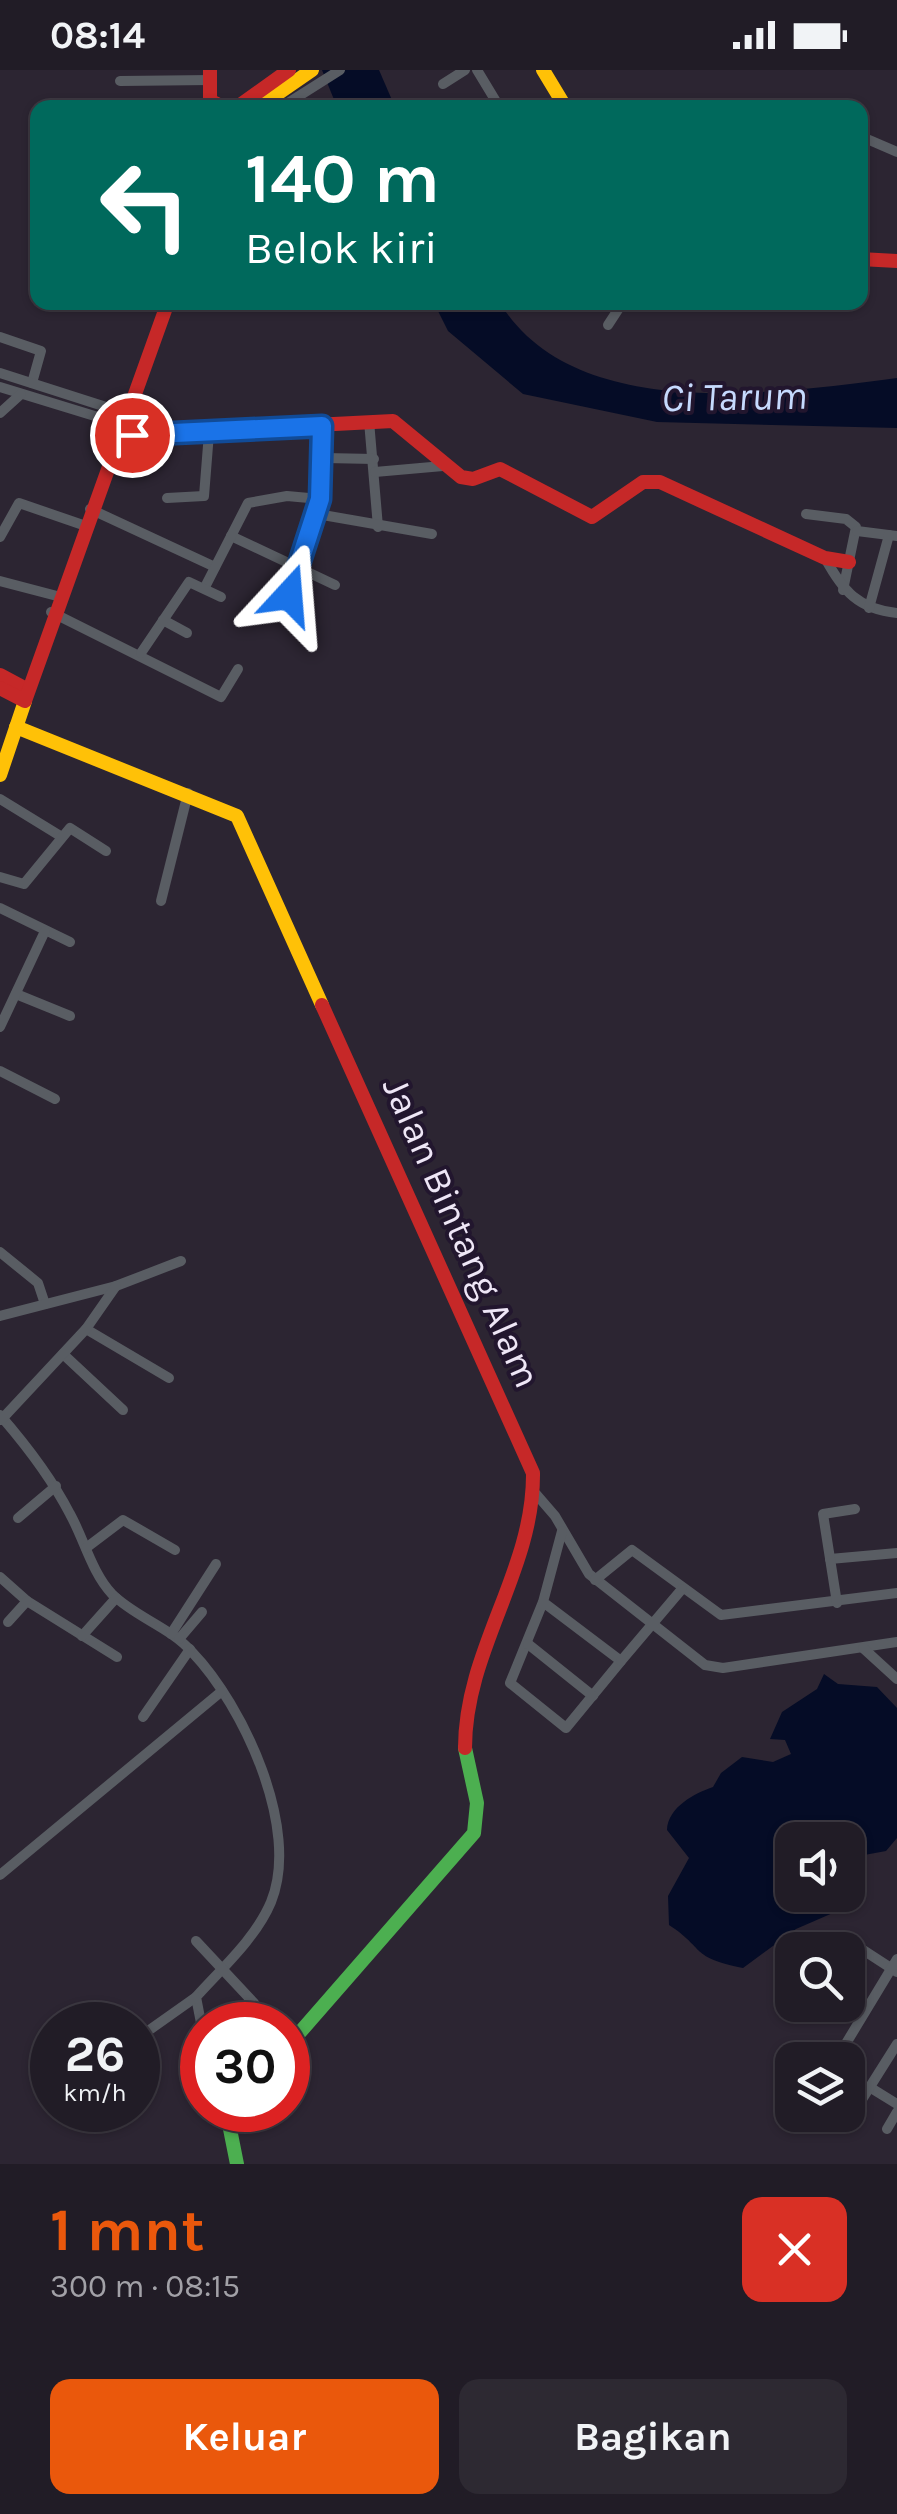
<!DOCTYPE html>
<html lang="id">
<head>
<meta charset="utf-8">
<style>
	body { margin:0; font-family:Karla,sans-serif; background:#2d2932; color:#f1f3f6; height:100vh; display:flex; flex-direction:column; font-size:38px; white-space:nowrap }
	* { box-sizing:border-box; margin:0 }
	p { font-size:32px; color:#a2a1a7 }
	.icon { flex:none; width:55px; height:55px; fill:none; stroke:currentColor; stroke-width:2; stroke-linecap:round; stroke-linejoin:round }
	.map { position:relative; height:2094px; overflow:hidden }
	.panel { display:flex; flex-direction:column; background:#211c26; flex:1 }
	.panel>* { flex:none }
	.banner { position:absolute; left:30px; top:30px; width:838px; height:210px; border-radius:20px; box-shadow:0 2px 8px #0004,0 0 0 2px #3e3a43; background:#00695c; color:#fff; overflow:hidden }
	.tools { position:absolute; left:775px; top:1752px; display:grid; gap:20px }
	.tools a { display:grid; place-items:center; width:90px; height:90px; border-radius:20px; background:#211c26; box-shadow:0 2px 8px #0004,0 0 0 2px #3e3a43; font-size:50px }
	.speed { position:absolute; left:30px; top:1932px; display:flex; gap:20px; font-size:50px; font-weight:700; text-align:center }
	.speed>* { display:grid; place-content:center; width:130px; height:130px; border-radius:50%; background:#211c26; box-shadow:0 2px 8px #0004,0 0 0 2px #3e3a43; line-height:1 }
	.speed small { font-size:25px; font-weight:400 }
	.speed .limit { border:15px solid #d22; background:#fff; color:#111 }
	.pin { position:absolute; display:grid; place-items:center; width:85px; height:85px; color:#fff; margin:-42px; border:5px solid #fff; border-radius:50%; box-shadow:0 2px 10px #0007 }
	.me { position:absolute; width:110px; margin:-55px; rotate:19deg; stroke-linejoin:round; filter:drop-shadow(0 0 8px #0008) }
	.turn { display:flex; align-items:center; gap:35px; height:210px; padding:0 50px; font-size:45px }
	.turn .icon { width:130px; height:130px; stroke-width:2.5 }
	.turn b { display:block; font-size:70px; line-height:85px }
	.round { display:grid; place-items:center; flex:none; width:105px; height:105px; border-radius:20px; background:#2d2932 }
	.headline { display:flex; align-items:center; justify-content:space-between; height:170px; padding:0 50px }
	h1 { font-size:60px; font-weight:700; line-height:75px; color:#ea580c }
	.primary-button { display:flex; gap:20px; margin-top:auto; padding:20px 50px }
	.primary-button a { flex:1; height:115px; border-radius:20px; background:#ea580c; color:#fff; font-size:40px; font-weight:700; line-height:115px; text-align:center }
	.primary-button a+a { background:#2d2932; color:#f1f3f6 }
	.status { display:flex; justify-content:space-between; align-items:center; height:70px; padding:0 50px; background:#211c26; direction:ltr }
	.status svg { height:28px; fill:currentColor }
	.map>svg:first-child { display:block }
	.water { fill:#050c26 }
	.lines { fill:none; stroke-linecap:round; stroke-linejoin:round }
	.street { stroke:#595d63; stroke-width:10 }
	.fast { stroke:#4caf50; stroke-width:14 }
	.slow { stroke:#ffc107; stroke-width:14 }
	.jam { stroke:#c62828; stroke-width:14 }
	.route-casing { stroke:#114b97; stroke-width:25 }
	.route { stroke:#1a73e8; stroke-width:18 }
	.labels { text-anchor:middle; stroke-width:8; stroke-linejoin:round; paint-order:stroke }
	.street-label { font-size:38px; fill:#eee6f6; stroke:#22162e }
	.water-label { font-size:40px; font-style:italic; fill:#c6dafe; stroke:#22162e }
</style>
</head>
<body>
<div class="status"><b>08:14</b><svg viewBox="0 0 49 12"><path d="M0 12V9h3v3zM5 12V6h3v6zM10 12V3h3v9zM15 12V0h3v12zM26 1h20v11H26zM47 4h2v5h-2z"/></svg></div>
<div class="map">
<svg width="897" height="2094" viewBox="0 0 897 2094">
	<rect width="100%" height="100%" fill="#2c2532"/>
	<g class="water">
		<polygon points="322,0 379,0 395,37 337,37"/>
		<path d="M434,233h66c75,122 278,90 397,75v50l-240,-6 -134,-28 -75,-63z"/>
		<path d="M824,1604l14,10 39,3 20,21v130l-11,13 -38,7v-18h-56v55h56v-15l10,-1 9,11 -25,19 -46,20 -53,39c-54,-11 -37,-19 -74,-43l-1,-29 21,-38 -22,-28c1,-23 28,-37 46,-43l8,-14 21,-16 31,5 18,-8 -6,-14 -15,-1 12,-27 35,-23z"/>
	</g>
	<g class="lines">
		<g class="street">
			<polyline points="477,0 500,38"/>
			<polyline points="120,11 211,10"/>
			<polyline points="443,14 465,0"/>
			<polyline points="280,38 340,0"/>
			<polyline points="860,66 897,82"/>
			<polyline points="608,255 623,232"/>
			<polyline points="0,267 41,281 32,313"/>
			<polyline points="0,303 128,344"/>
			<polyline points="0,317 124,355"/>
			<polyline points="0,343 21,324"/>
			<polyline points="369,351 378,457"/>
			<polyline points="325,388 374,389"/>
			<polyline points="375,402 443,396"/>
			<polyline points="167,428 204,426 209,363"/>
			<polyline points="90,439 215,497"/>
			<polyline points="317,444 432,464"/>
			<polyline points="806,444 846,449 856,457 843,520"/>
			<polyline points="857,461 897,466"/>
			<polyline points="231,466 335,515"/>
			<polyline points="0,467 19,433 83,455"/>
			<path d="M825,488c18,33 33,51 72,55"/>
			<polyline points="0,511 57,526"/>
			<polyline points="205,517 248,433 287,426 320,429"/>
			<path d="M289,525c20,-57 38,-107 34,-169"/>
			<polyline points="869,538 889,465"/>
			<polyline points="51,542 221,627 238,599"/>
			<polyline points="163,550 187,563"/>
			<polyline points="141,583 189,512 221,527"/>
			<polyline points="0,729 62,767"/>
			<polyline points="0,807 24,814 70,758 106,781"/>
			<polyline points="161,831 188,723"/>
			<polyline points="0,838 70,872"/>
			<polyline points="16,924 70,946"/>
			<polyline points="0,957 45,861"/>
			<polyline points="0,1001 55,1029"/>
			<polyline points="0,1182 38,1213 45,1234"/>
			<polyline points="0,1246 116,1216 181,1191"/>
			<polyline points="86,1259 169,1308"/>
			<polyline points="63,1284 123,1340"/>
			<path d="M0,1345c27,31 51,62 70,99 14,25 22,59 42,80 23,23 58,33 80,58 51,53 109,177 79,250 -15,36 -50,67 -75,95l6,31"/>
			<polyline points="1,1350 86,1259 116,1216"/>
			<polyline points="536,1424 555,1446 589,1504 705,1595 723,1598 897,1572"/>
			<polyline points="18,1448 56,1416"/>
			<polyline points="86,1478 123,1450 175,1480"/>
			<polyline points="830,1489 897,1483"/>
			<polyline points="0,1507 27,1531 117,1587"/>
			<polyline points="595,1510 632,1480 721,1545 897,1523"/>
			<polyline points="543,1532 621,1591 566,1658 510,1613 543,1532 562,1461"/>
			<polyline points="837,1533 823,1444 855,1439"/>
			<polyline points="8,1552 27,1531"/>
			<polyline points="171,1564 216,1494"/>
			<polyline points="82,1566 116,1528"/>
			<polyline points="179,1569 202,1542"/>
			<polyline points="528,1574 593,1626"/>
			<polyline points="863,1578 897,1609"/>
			<polyline points="621,1591 682,1519"/>
			<polyline points="143,1647 190,1579"/>
			<polyline points="0,1805 222,1621"/>
			<polyline points="196,1871 254,1933"/>
			<polyline points="860,1878 897,1902"/>
			<polyline points="138,1968 196,1927"/>
			<polyline points="836,1990 897,1889"/>
			<polyline points="871,2018 897,2034"/>
			<polyline points="848,2023 861,2031 897,1974"/>
			<polyline points="887,2059 897,2042"/>
		</g>
		<g class="fast">
			<polyline points="288,1976 474,1763 477,1733 465,1678"/>
			<polyline points="235,2040 229,2054 237,2094"/>
		</g>
		<g class="slow">
			<polyline points="543,0 566,38"/>
			<polyline points="257,38 312,0"/>
			<polyline points="16,657 237,746 322,935"/>
			<polyline points="0,705 25,631"/>
		</g>
		<g class="jam">
			<polyline points="210,0 210,38"/>
			<polyline points="211,31 225,38"/>
			<polyline points="236,38 289,0"/>
			<polyline points="860,189 897,191"/>
			<polyline points="120,365 393,351 461,407 473,409 500,399 592,447 643,412 660,412 825,488 849,492"/>
			<polyline points="0,605 28,620"/>
			<polyline points="0,618 25,631 168,232"/>
			<path d="M322,935l211,468c1,98 -68,176 -68,275"/>
		</g>
	</g>
	<g class="lines">
		<g class="route-casing">
			<polyline id="route" points="132,365 322,356 320,429 289,525"/>
		</g>
		<use href="#route" class="route"/>
	</g>
	<g class="labels">
		<g class="street-label">
			<text transform="translate(462 1162) rotate(66)" y="13">Jalan Bintang Alam</text>
		</g>
		<g class="water-label">
			<text transform="translate(734 326) rotate(-1)" y="14">Ci Tarum</text>
		</g>
	</g>
</svg>
<div class="tools">
<a><svg class="icon" aria-label="sound" viewBox="0 0 24 24"><path d="M4 9h4l5-4v14l-5-4H4zM17 9q2 3 0 6"/></svg></a>
<a><svg class="icon" aria-label="search" viewBox="0 0 24 24"><circle cx="10" cy="10" r="6"/><path d="M15 15l6 6"/></svg></a>
<a><svg class="icon" aria-label="layers" viewBox="0 0 24 24"><path d="M12 4l9 5-9 5-9-5zM3 14l9 5 9-5"/></svg></a>
</div>
<div class="speed"><div>26<small>km/h</small></div><div class="limit">30</div></div>
<div class="pin" style="left:132px;top:365px;background:#d93025"><svg class="icon" aria-label="arrive" viewBox="0 0 24 24"><path d="M6 21V4h12l-3 4 3 4H6"/></svg></div>
<svg class="me" style="left:289px;top:525px" viewBox="-20 -20 40 40"><path d="M0-17L14 15 0 8-14 15z" fill="#1a73e8" stroke="#fff" stroke-width="4"/></svg>
<div class="banner">
<div class="turn"><svg class="icon" aria-label="left" viewBox="0 0 24 24"><path d="M17 20v-9H6M10 6l-5 5 5 5"/></svg><div><b>140 m</b>Belok kiri</div></div>
</div>
</div>
<section class="panel">
<div class="headline"><div><h1>1 mnt</h1><p>300 m · 08:15</p></div><a class="round" style="background:#d93025;color:#fff"><svg class="icon" aria-label="close" viewBox="0 0 24 24"><path d="M6 6l12 12M18 6L6 18"/></svg></a></div>
<div class="primary-button"><a>Keluar</a><a>Bagikan</a></div>
</section>
</body>
</html>
